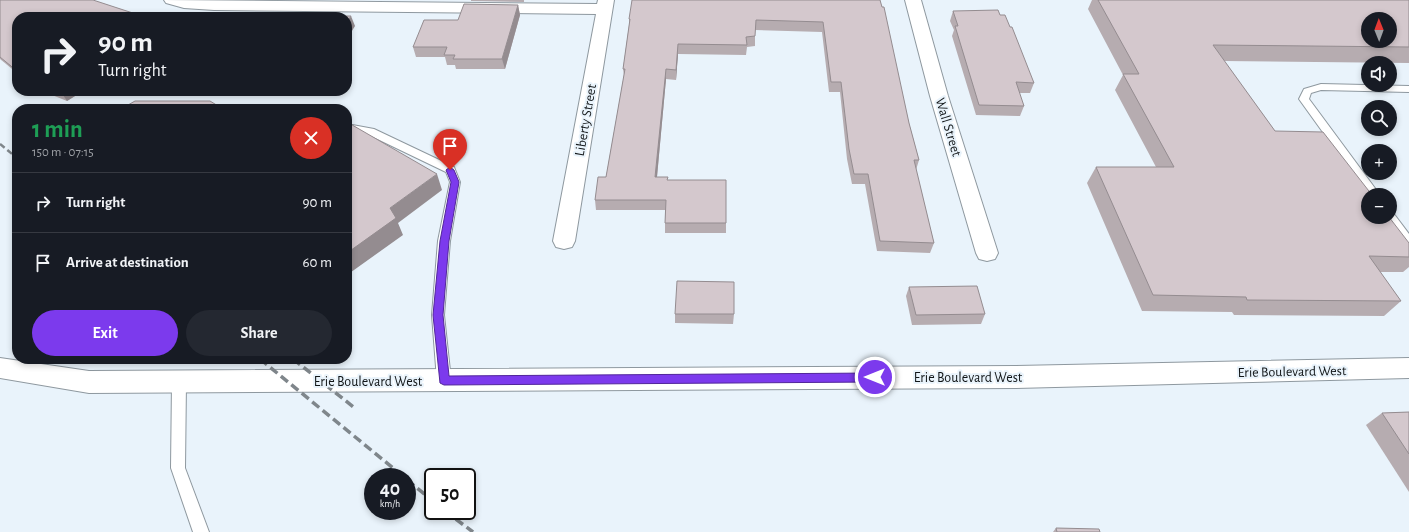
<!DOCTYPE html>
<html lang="en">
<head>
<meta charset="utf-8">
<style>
	body { margin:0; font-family:"Alegreya Sans",sans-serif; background:#242831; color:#f1f3f6; height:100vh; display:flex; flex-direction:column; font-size:15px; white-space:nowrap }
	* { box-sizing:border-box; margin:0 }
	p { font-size:13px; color:#9ea1a6 }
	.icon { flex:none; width:22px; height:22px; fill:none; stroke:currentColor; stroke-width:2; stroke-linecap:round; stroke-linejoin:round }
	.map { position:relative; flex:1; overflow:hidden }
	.sheet { position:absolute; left:12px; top:104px; width:340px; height:260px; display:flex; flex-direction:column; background:#171b24; border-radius:16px; box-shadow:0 2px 6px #0003 }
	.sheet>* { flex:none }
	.hud { position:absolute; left:12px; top:12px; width:340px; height:84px; border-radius:16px; box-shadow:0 2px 6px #0003; background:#171b24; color:#f1f3f6; overflow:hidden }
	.needle { width:26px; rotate:359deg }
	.controls { position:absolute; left:1361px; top:12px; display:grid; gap:8px }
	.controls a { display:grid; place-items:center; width:36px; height:36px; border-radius:50%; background:#171b24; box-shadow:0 2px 6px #0003; font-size:20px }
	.speed { position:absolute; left:364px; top:468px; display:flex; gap:8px; font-size:20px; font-weight:700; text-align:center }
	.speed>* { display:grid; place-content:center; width:52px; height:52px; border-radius:50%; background:#171b24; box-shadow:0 2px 6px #0003; line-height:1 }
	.speed small { font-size:10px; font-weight:400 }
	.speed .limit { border:2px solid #111; border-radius:6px; background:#fff; color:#111 }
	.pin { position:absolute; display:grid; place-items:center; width:34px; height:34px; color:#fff; margin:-41px -17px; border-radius:50% 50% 50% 0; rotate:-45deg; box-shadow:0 0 4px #0007 }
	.pin .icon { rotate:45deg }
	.me { position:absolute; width:44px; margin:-22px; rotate:270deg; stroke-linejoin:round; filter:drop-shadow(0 0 3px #0008) }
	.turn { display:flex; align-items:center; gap:14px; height:84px; padding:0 20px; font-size:18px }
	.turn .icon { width:52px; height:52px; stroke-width:2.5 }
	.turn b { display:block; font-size:28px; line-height:34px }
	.round { display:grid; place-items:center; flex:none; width:42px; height:42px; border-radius:21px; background:#242831 }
	.headline { display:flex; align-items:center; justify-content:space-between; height:68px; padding:0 20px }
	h1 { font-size:24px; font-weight:700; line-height:30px; color:#1e9e55 }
	.primary-button { display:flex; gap:8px; margin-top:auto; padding:8px 20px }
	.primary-button a { flex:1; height:46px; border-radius:24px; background:#7c3aed; color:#fff; font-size:16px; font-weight:700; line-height:46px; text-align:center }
	.primary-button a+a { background:#242831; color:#f1f3f6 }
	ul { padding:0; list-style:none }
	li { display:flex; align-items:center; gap:12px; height:60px; padding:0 20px; border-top:1px solid #363941 }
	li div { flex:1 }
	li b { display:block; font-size:15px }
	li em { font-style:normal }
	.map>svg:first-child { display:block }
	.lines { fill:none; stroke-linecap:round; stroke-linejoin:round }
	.lane-casing { stroke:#8e989f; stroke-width:2 }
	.street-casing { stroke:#8e989f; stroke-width:2 }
	.secondary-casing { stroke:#8e989f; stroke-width:2 }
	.lane { fill:#fff; fill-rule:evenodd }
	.street { fill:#fff; fill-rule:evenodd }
	.secondary { fill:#fff; fill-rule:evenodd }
	.rail-far1 { stroke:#7f868b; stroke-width:2.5; stroke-dasharray:6 3.5; stroke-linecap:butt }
	.rail { stroke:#7f868b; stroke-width:3.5; stroke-dasharray:9 4.5; stroke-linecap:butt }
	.wall { fill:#b6acb0 }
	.shaded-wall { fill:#948c90 }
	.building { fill:#d4c8cd; stroke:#948c90; fill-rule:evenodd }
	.route { fill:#7c3aed; stroke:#51269a }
	.labels { text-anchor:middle; stroke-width:4; stroke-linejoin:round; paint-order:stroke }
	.street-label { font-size:14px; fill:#121618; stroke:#e9f3fb }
</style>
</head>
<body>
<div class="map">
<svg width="1409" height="532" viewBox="0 0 1409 532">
	<rect width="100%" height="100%" fill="#e9f3fb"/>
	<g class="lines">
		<g class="lane-casing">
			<g id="lane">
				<polygon points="1321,84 1409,86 1409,92 1321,90 1311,93 1309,99 1380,195 1368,195 1299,99 1304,89"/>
				<polygon points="347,124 374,129 454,167 460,182 450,241 444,315 451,380 449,384 444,386 439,384 437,380 432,315 438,241 450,182 446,172 367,134 347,130"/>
				<polygon points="1390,213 1394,214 1409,234 1409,246 1405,245 1384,217 1390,217"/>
				<polygon points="179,376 184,378 186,382 185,468 209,532 193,532 171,468 172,382 174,378"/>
			</g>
		</g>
		<g class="street-casing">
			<g id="street">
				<polygon points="164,0 597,4 598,0 614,0 575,241 572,247 564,249 556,247 553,241 596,14 214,10 184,8 166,3"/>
				<polygon points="905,0 921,0 948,96 998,253 995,259 987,261 979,259 976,253 930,96"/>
			</g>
		</g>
		<g class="secondary-casing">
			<polygon id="secondary" points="0,358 89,371 1016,366 1409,358 1409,378 1016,388 89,393 0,378"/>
		</g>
		<use href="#lane" class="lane"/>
		<use href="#street" class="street"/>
		<use href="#secondary" class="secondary"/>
		<polyline class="rail-far1" points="0,144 17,158"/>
		<g class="rail">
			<polyline points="260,359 404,477"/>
			<polyline points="293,359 356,409"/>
			<polyline points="407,480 433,501"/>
			<polyline points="445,511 473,532"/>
		</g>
	</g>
	<g class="wall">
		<polygon points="0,0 17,17 17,73 0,59"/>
		<polygon points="471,0 524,0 524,2 471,1"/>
		<polygon points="880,0 909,123 919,160 916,170 934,243 930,253 877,251 865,184 852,184 847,159 840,92 829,92 822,32 755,30 755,46 747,47 746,55 678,54 676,80 666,79 657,177 668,180 726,223 726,233 665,233 665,210 596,210 595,200 606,177 624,75 623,69 629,25 629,19"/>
		<polygon points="1092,0 1409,0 1409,63 1224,61 1275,131 1409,243 1409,267 1403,272 1380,272 1401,301 1384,316 1234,315 1232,312 1142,311 1087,183 1096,167 1156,167 1115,90 1123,75 1088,9"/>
		<polygon points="518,5 520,15 505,69 456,69 455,65 447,65 445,57 416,57 413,47 458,20"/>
		<polygon points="953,11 1000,15 1034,83 1030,93 1019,93 1024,106 1020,116 976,115 952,36 954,30 950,21"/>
		<polygon points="42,91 83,91 67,101"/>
		<polygon points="909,287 985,314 981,324 912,325 906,296"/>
		<polygon points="675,314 734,314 733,324 675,323"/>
		<polygon points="1409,412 1409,492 1366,425 1382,413"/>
		<polygon points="1056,528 1100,532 1053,532"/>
	</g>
	<g class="shaded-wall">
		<polygon points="518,5 520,15 505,69 502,59"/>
		<polygon points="351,16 355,26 347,39 347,22"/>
		<polygon points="678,44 678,54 676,80 676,70"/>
		<polygon points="666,69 666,79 656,187 655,177"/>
		<polygon points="62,91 83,91 67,101 61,92"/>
		<polygon points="437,174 442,190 398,223 403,235 347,275 347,253 390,208"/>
	</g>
	<g class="building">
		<polygon points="0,0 93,0 145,17 17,17 17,71 0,57"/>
		<polygon points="632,0 880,0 882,7 884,7 909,123 919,160 914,160 934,243 880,241 868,174 854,174 849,149 841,82 831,82 823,22 756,20 755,36 746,37 747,45 678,44 676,70 666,69 655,177 668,177 667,180 726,180 726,223 665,223 666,200 595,200 598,177 606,177 625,69 623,69 630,19 629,19"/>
		<path d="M1098,0h311v47l-196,-2 62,86 48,1 49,63h-4v22h21l20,26v14l-40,-1 32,45 -154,-1 -1,-3 -93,-2 -57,-128h78l-51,-93h16zM1368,19h22v22h-22z"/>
		<polygon points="464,4 518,5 502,59 453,59 455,55 444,55 447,47 413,47 424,20 458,20"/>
		<polygon points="998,10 1000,15 1005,15 1010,27 1012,27 1034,83 1016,82 1024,106 979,105 955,26 958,26 953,11"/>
		<polygon points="351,16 347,22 347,17 274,17"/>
		<polygon points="135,101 210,101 223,109 121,109"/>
		<polygon points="347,122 437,174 390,208 396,218 347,253"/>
		<polygon points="677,281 734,282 734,314 675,314"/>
		<polygon points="977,286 985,314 916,315 909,287"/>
		<polygon points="1409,412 1409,454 1382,413"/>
		<polygon points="1056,528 1099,529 1100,532 1057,532"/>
	</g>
	<polygon class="route" points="450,167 454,170 459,182 449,241 443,315 449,376 875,373 878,374 880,377 878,380 875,382 444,385 440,383 433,315 440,241 451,182 446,170"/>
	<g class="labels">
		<g class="street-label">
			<text transform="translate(585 120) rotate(-80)" y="5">Liberty Street</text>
			<text transform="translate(949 127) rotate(73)" y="5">Wall Street</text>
			<text transform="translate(1292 371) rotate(-1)" y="5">Erie Boulevard West</text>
			<text x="968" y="382">Erie Boulevard West</text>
			<text x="368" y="386">Erie Boulevard West</text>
		</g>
	</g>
</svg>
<div class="controls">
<a><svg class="needle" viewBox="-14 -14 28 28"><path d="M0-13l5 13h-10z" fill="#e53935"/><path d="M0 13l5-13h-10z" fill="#9ea1a6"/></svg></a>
<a><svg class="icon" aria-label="sound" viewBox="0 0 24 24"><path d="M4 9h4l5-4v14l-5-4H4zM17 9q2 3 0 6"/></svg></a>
<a><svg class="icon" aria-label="search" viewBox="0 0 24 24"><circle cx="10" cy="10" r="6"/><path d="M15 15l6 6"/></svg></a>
<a>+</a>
<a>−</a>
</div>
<div class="speed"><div>40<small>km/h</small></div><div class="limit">50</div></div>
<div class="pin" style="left:450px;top:170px;background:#d93025"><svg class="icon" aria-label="arrive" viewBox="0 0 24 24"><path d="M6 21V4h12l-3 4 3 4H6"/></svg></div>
<svg class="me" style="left:875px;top:377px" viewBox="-20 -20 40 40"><circle r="17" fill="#7c3aed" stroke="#fff" stroke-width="3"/><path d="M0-11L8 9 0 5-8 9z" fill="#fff"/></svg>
<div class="hud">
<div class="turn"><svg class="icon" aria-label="right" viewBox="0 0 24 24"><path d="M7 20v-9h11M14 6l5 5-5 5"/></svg><div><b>90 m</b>Turn right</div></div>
</div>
<section class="sheet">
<div class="headline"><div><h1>1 min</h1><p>150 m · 07:15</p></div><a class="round" style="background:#d93025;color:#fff"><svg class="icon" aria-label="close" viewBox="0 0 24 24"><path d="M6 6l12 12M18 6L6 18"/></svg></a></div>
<ul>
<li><svg class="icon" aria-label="right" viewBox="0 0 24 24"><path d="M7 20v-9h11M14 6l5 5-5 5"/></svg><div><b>Turn right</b></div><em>90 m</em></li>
<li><svg class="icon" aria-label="arrive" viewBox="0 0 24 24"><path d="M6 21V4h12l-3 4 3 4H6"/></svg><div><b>Arrive at destination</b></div><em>60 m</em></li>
</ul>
<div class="primary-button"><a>Exit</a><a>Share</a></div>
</section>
</div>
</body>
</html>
